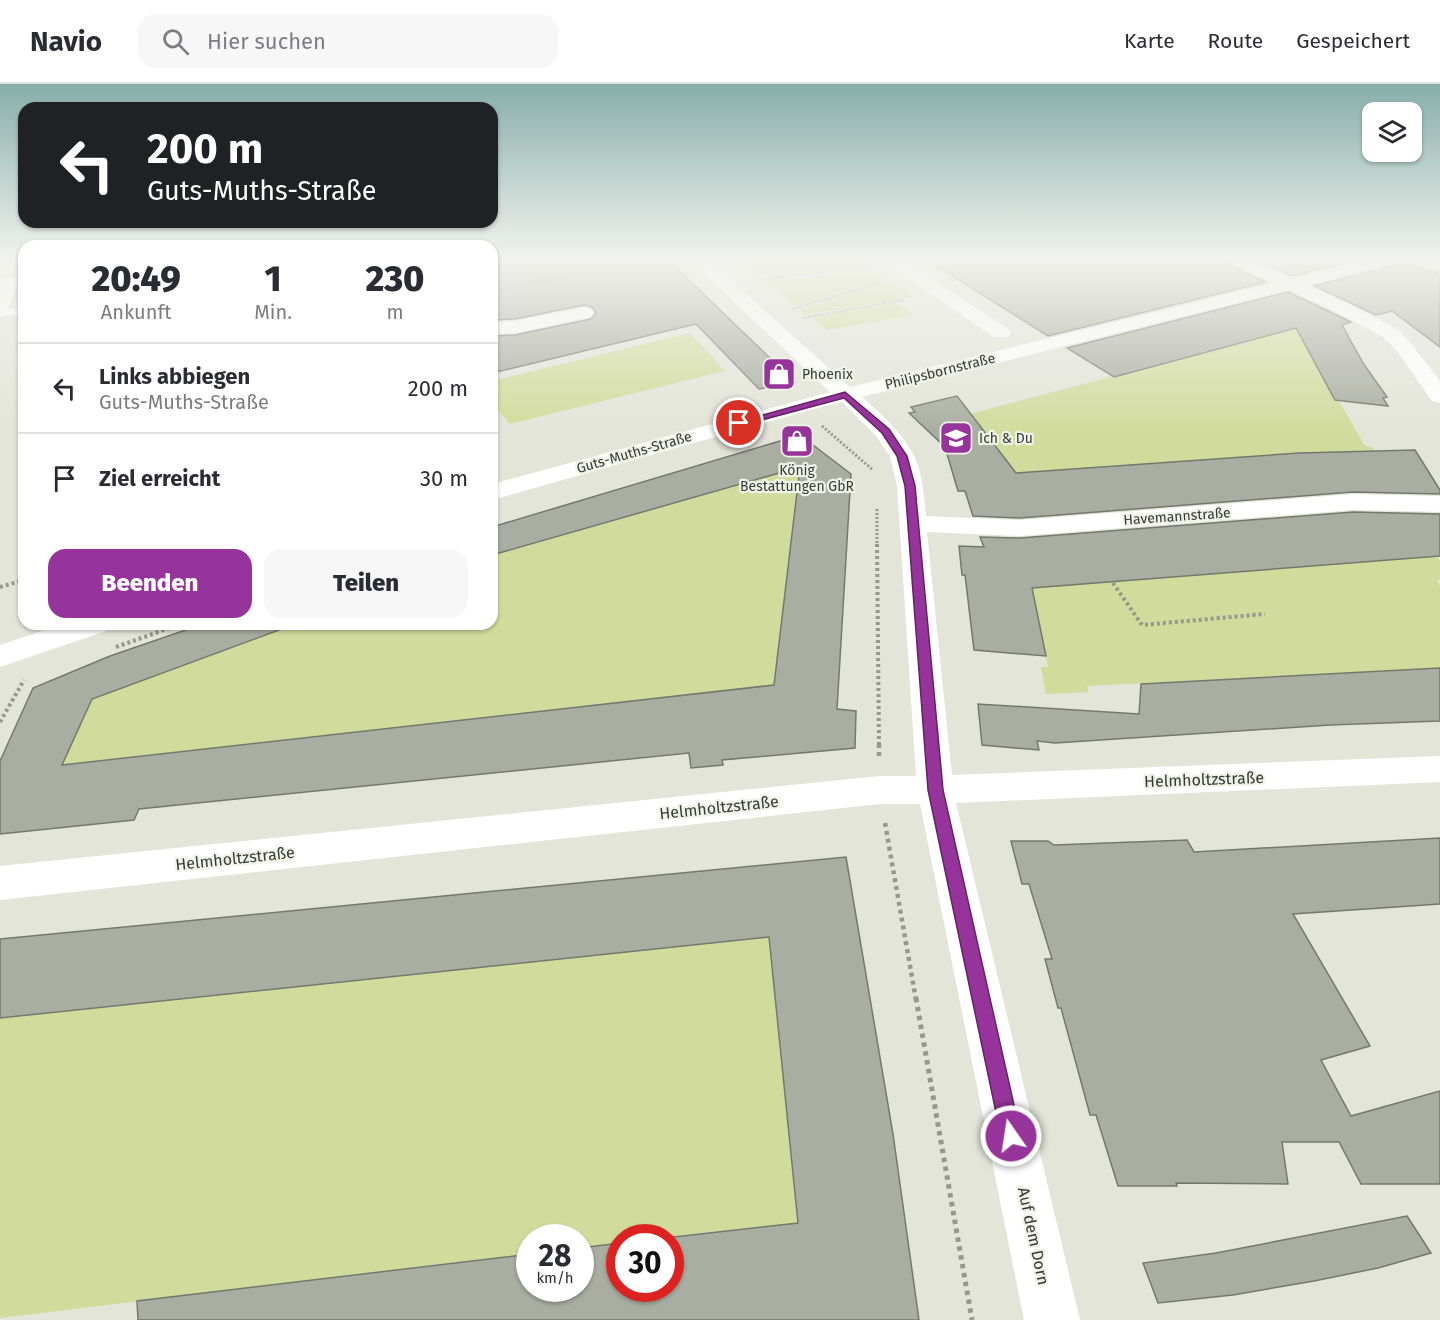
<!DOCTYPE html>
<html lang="de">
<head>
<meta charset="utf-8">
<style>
	body { margin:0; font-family:"Fira Sans",sans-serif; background:#f7f7f7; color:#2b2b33; height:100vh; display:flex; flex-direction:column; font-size:22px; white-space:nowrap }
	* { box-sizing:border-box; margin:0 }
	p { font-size:20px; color:#7c7c81 }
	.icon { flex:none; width:33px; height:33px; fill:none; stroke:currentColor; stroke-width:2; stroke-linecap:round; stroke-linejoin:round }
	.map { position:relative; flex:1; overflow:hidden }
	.details { position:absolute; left:18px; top:156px; width:480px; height:390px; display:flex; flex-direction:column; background:#fff; border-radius:18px; box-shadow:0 2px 4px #0004 }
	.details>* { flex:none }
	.top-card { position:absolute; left:18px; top:18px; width:480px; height:126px; border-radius:18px; box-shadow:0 2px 4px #0004; background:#202124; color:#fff; overflow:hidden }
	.buttons { position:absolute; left:1362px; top:18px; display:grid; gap:12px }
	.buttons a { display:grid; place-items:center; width:60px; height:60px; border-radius:12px; background:#fff; box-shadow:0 2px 4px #0004; font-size:30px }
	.speed { position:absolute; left:516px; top:1140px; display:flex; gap:12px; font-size:30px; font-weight:700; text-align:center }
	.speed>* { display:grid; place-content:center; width:78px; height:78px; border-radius:50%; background:#fff; box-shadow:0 2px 4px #0004; line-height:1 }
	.speed small { font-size:15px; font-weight:400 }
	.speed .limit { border:9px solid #d22; background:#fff; color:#111 }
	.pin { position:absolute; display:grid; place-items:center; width:51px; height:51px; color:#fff; margin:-26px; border:3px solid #fff; border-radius:50%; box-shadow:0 2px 6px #0007 }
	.me { position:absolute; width:66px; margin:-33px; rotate:347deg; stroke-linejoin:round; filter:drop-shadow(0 0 4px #0008) }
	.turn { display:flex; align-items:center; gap:21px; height:126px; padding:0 30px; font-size:27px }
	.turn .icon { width:78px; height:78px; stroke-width:2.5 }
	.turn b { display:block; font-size:42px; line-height:51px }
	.eta { display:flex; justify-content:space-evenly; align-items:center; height:102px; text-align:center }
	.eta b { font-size:36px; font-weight:800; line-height:42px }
	.button { display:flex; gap:12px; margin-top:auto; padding:12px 30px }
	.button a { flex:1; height:69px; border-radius:18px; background:#97349b; color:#fff; font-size:24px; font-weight:800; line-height:69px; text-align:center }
	.button a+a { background:#f7f7f7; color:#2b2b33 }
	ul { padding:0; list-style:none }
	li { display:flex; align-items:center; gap:18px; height:90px; padding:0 30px; border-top:2px solid #e1e1e2 }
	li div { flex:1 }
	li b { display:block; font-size:22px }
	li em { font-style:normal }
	header { display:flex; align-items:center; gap:36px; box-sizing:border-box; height:84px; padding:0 30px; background:#fff; border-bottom:2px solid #e1e1e2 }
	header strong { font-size:28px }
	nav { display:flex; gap:33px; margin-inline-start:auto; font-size:21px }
	.search { width:420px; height:54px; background:#f7f7f7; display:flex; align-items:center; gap:15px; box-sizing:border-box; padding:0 21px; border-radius:18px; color:#7c7c81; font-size:22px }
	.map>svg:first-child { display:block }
	.green { fill:#d1dc9c }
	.building { fill:#aaada1; stroke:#76786e; stroke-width:1.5 }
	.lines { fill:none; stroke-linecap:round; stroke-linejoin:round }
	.path-far4 { stroke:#96978f; stroke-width:2; stroke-dasharray:1.5 1.5; stroke-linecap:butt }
	.path-far3 { stroke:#96978f; stroke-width:3; stroke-dasharray:2 2; stroke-linecap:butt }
	.path-far2 { stroke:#96978f; stroke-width:4; stroke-dasharray:3 3; stroke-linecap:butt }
	.path-far1 { stroke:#96978f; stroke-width:4.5; stroke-dasharray:4 4; stroke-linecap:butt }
	.path { stroke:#96978f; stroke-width:5; stroke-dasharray:4.5 4.5; stroke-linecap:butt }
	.lane { fill:#fff; fill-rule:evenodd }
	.street { fill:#fff; fill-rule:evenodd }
	.secondary { fill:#fff; fill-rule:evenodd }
	.route { fill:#97349b; stroke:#622265; stroke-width:1.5 }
	.labels { text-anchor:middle; stroke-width:4.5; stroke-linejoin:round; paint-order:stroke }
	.far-street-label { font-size:14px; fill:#393935; stroke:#f0f3e7 }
	.far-poi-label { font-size:14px; fill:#393935; stroke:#f0f3e7; text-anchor:start }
	.street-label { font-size:16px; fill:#393935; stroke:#f0f3e7 }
</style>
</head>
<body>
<header>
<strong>Navio</strong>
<div class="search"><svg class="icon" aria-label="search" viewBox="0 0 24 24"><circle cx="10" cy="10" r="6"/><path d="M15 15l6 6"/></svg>Hier suchen</div>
<nav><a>Karte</a><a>Route</a><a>Gespeichert</a></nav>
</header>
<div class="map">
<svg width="1440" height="1236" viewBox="0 0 1440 1236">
	<rect width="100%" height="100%" fill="#e3e5d9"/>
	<g class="green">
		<polygon points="741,176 860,176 869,182 763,194"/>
		<polygon points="874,185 887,195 796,222 767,197"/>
		<polygon points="891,197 913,213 806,231 799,225"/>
		<polygon points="897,219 913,231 827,246 813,234"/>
		<polygon points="1295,241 1365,362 1372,363 1376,369 1309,369 1016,389 983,345 978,345 966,331 1285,247"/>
		<polygon points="690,249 725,287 510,340 492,319 492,297"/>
		<polygon points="792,385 799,393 772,616 736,606 125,674 120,683 58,690 92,615 296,540 492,540 492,472"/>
		<polygon points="1437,472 1440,477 1440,496 1437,496 1440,502 1440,584 1087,602 1089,608 1046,610 1041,583 1048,583 1037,526 1030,526 1025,504"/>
		<polygon points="769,853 798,1139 665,1153 620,1154 619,1159 581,1164 580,1154 530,1154 529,1170 0,1234 0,934"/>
	</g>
	<g class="building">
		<polygon points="492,176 668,176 795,298 759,305 696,240 492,289 492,252 515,251 591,235 596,229 592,223 584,221 515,235 492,236"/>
		<polygon points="927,176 1226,176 1230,182 1266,198 1048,252"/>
		<polygon points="1254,176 1359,176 1292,192"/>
		<polygon points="1396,176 1413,176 1415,182 1440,190 1440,263 1392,227 1376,231 1314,202 1392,182"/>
		<polygon points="1288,208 1351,238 1342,241 1363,279 1387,313 1383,314 1388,322 1335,316 1296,244 1114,293 1067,264"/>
		<polygon points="957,312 1016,389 1299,369 1415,366 1440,406 1440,410 1353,408 1020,434 973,432 965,407 958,407 945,363 909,329 915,328 911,323"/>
		<polygon points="800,351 851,390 837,625 856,627 855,664 722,676 723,681 691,684 689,669 139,725 134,736 0,750 0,677 33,604 110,572 203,540 286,540 287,543 92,615 62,681 774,601 800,383 492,471 492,443"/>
		<polygon points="1353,428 1440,430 1440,472 1032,504 1046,572 974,566 965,491 962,491 959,462 984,463 980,453 1020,454"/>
		<polygon points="1440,584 1440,637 1330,641 1055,659 1037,657 1039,666 982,661 978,620 1139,630 1141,600"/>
		<polygon points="1440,754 1440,820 1293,830 1370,962 1321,976 1351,1032 1440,1007 1440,1100 1361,1100 1339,1058 1282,1058 1288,1100 1176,1099 1177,1102 1118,1102 1096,1031 1090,1031 1061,924 1058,924 1045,875 1052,875 1029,800 1022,800 1011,757 1048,757 1054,761 1187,756 1194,768"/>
		<polygon points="846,773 893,1050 919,1236 138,1236 137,1217 530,1170 530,1204 580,1204 580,1164 620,1159 620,1204 670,1204 670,1154 665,1154 798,1139 769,853 0,934 0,855"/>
		<polygon points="1407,1132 1431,1169 1378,1184 1314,1197 1233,1211 1158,1219 1143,1179 1216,1169"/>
	</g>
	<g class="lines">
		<g class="path-far4">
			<polyline points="759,196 868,183"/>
			<polyline points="492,206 588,189"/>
			<polyline points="792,225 880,199"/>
			<polyline points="802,234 905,216"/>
		</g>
		<g class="path-far3">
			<polyline points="822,342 873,386"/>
			<polyline points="877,425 877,461"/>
		</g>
		<g class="path-far2">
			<polyline points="877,460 879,662"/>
			<polyline points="1113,499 1142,541 1265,530"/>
			<polyline points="0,503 24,496"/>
			<polyline points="116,563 181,540"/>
			<polyline points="0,638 24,596"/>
		</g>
		<g class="path-far1">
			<polyline points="879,660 879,675"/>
			<polyline points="885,739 916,916"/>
		</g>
		<polyline class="path" points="916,914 972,1236"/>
		<polygon class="lane" points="24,223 24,229 0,233 0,227"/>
		<g class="street">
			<polygon points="884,176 903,176 1008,245 1011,249 1008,253 994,253 886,180"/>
			<polygon points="1228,176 1250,176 1346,218 1397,245 1411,259 1440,297 1440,319 1432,317 1397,267 1383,253 1332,226 1231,180"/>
			<polygon points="1415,176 1440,176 1440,186 1418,180"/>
			<polygon points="9,193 15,194 18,198 7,227 0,229 0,198 3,194"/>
			<polygon points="584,223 591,225 594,229 591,233 515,249 492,250 492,238 515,237"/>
			<path d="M845,303l8,2c22,20 48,40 61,67 9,18 10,41 12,60l94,4 333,-26 87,2v16l-87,-2 -333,26 -93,-4 25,243 488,-19v26l-484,21 124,517h-56l-104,-516h-40l-880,96v-34l880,-90h36l-19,-290 -7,-30 -14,-20 -42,-42 3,-5z"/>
		</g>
		<g class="secondary">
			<polygon points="689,176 708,176 850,303 1366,176 1394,176 1391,180 814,325 492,416 492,400 830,308"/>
			<polygon points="63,540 110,540 106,547 0,583 0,561"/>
		</g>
	</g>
	<linearGradient id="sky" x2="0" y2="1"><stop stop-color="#88aeaa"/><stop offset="0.5" stop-color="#f2f3ee"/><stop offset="1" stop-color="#f2f3ee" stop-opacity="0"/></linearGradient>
	<rect width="1440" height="349" fill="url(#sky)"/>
	<polygon class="route" points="845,308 889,345 907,372 915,402 943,706 1021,1052 1019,1059 1011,1062 1004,1059 1001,1052 928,706 905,402 897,372 882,349 844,314 739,342 734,339"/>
	<defs>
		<g id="shop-square" transform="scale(1.725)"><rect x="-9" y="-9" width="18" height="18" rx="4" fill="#97349b" stroke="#f0f3e7"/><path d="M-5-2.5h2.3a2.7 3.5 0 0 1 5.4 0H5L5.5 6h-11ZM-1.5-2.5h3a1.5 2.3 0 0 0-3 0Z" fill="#fff"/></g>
		<g id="school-square" transform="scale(1.725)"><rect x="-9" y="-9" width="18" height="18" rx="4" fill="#97349b" stroke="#f0f3e7"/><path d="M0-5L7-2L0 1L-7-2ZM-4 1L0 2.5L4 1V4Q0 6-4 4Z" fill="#fff"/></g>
	</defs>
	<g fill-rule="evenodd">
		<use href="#shop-square" x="779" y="290"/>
		<use href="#school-square" x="956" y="354"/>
		<use href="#shop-square" x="797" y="357"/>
	</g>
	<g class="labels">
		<g class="far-street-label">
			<text transform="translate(940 287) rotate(-14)" y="5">Philipsbornstraße</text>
			<text transform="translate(634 368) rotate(-16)" y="5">Guts-Muths-Straße</text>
			<text transform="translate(1177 432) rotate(-4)" y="5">Havemannstraße</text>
		</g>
		<g class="far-poi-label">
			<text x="802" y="295">Phoenix</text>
			<text x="979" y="359">Ich &amp; Du</text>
			<text x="797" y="391" text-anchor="middle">König<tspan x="797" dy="16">Bestattungen GbR</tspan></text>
		</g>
		<g class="street-label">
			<text transform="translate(1204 695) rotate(-2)" y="6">Helmholtzstraße</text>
			<text transform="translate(719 723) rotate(-6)" y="6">Helmholtzstraße</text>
			<text transform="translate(235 774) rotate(-6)" y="6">Helmholtzstraße</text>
			<text transform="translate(1034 1152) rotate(78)" y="6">Auf dem Dorn</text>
		</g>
	</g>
</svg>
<div class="buttons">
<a><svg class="icon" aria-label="layers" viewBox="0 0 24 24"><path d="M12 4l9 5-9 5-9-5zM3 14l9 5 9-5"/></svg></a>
</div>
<div class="speed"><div>28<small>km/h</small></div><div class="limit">30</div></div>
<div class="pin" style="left:739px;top:339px;background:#d93025"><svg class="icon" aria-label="arrive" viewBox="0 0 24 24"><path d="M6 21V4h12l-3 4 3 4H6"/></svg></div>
<svg class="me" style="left:1011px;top:1052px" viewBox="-20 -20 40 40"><circle r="17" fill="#97349b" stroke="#fff" stroke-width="3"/><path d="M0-11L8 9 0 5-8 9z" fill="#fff"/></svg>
<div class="top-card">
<div class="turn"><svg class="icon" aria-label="left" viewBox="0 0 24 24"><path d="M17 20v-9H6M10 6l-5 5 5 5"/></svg><div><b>200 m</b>Guts-Muths-Straße</div></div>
</div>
<section class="details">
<div class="eta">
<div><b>20:49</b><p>Ankunft</p></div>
<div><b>1</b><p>Min.</p></div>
<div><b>230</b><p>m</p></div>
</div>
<ul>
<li><svg class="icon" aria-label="left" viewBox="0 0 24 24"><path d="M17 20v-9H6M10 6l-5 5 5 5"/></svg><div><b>Links abbiegen</b><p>Guts-Muths-Straße</p></div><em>200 m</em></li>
<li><svg class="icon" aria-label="arrive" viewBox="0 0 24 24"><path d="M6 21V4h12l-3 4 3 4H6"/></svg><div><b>Ziel erreicht</b></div><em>30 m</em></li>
</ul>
<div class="button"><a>Beenden</a><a>Teilen</a></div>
</section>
</div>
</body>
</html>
